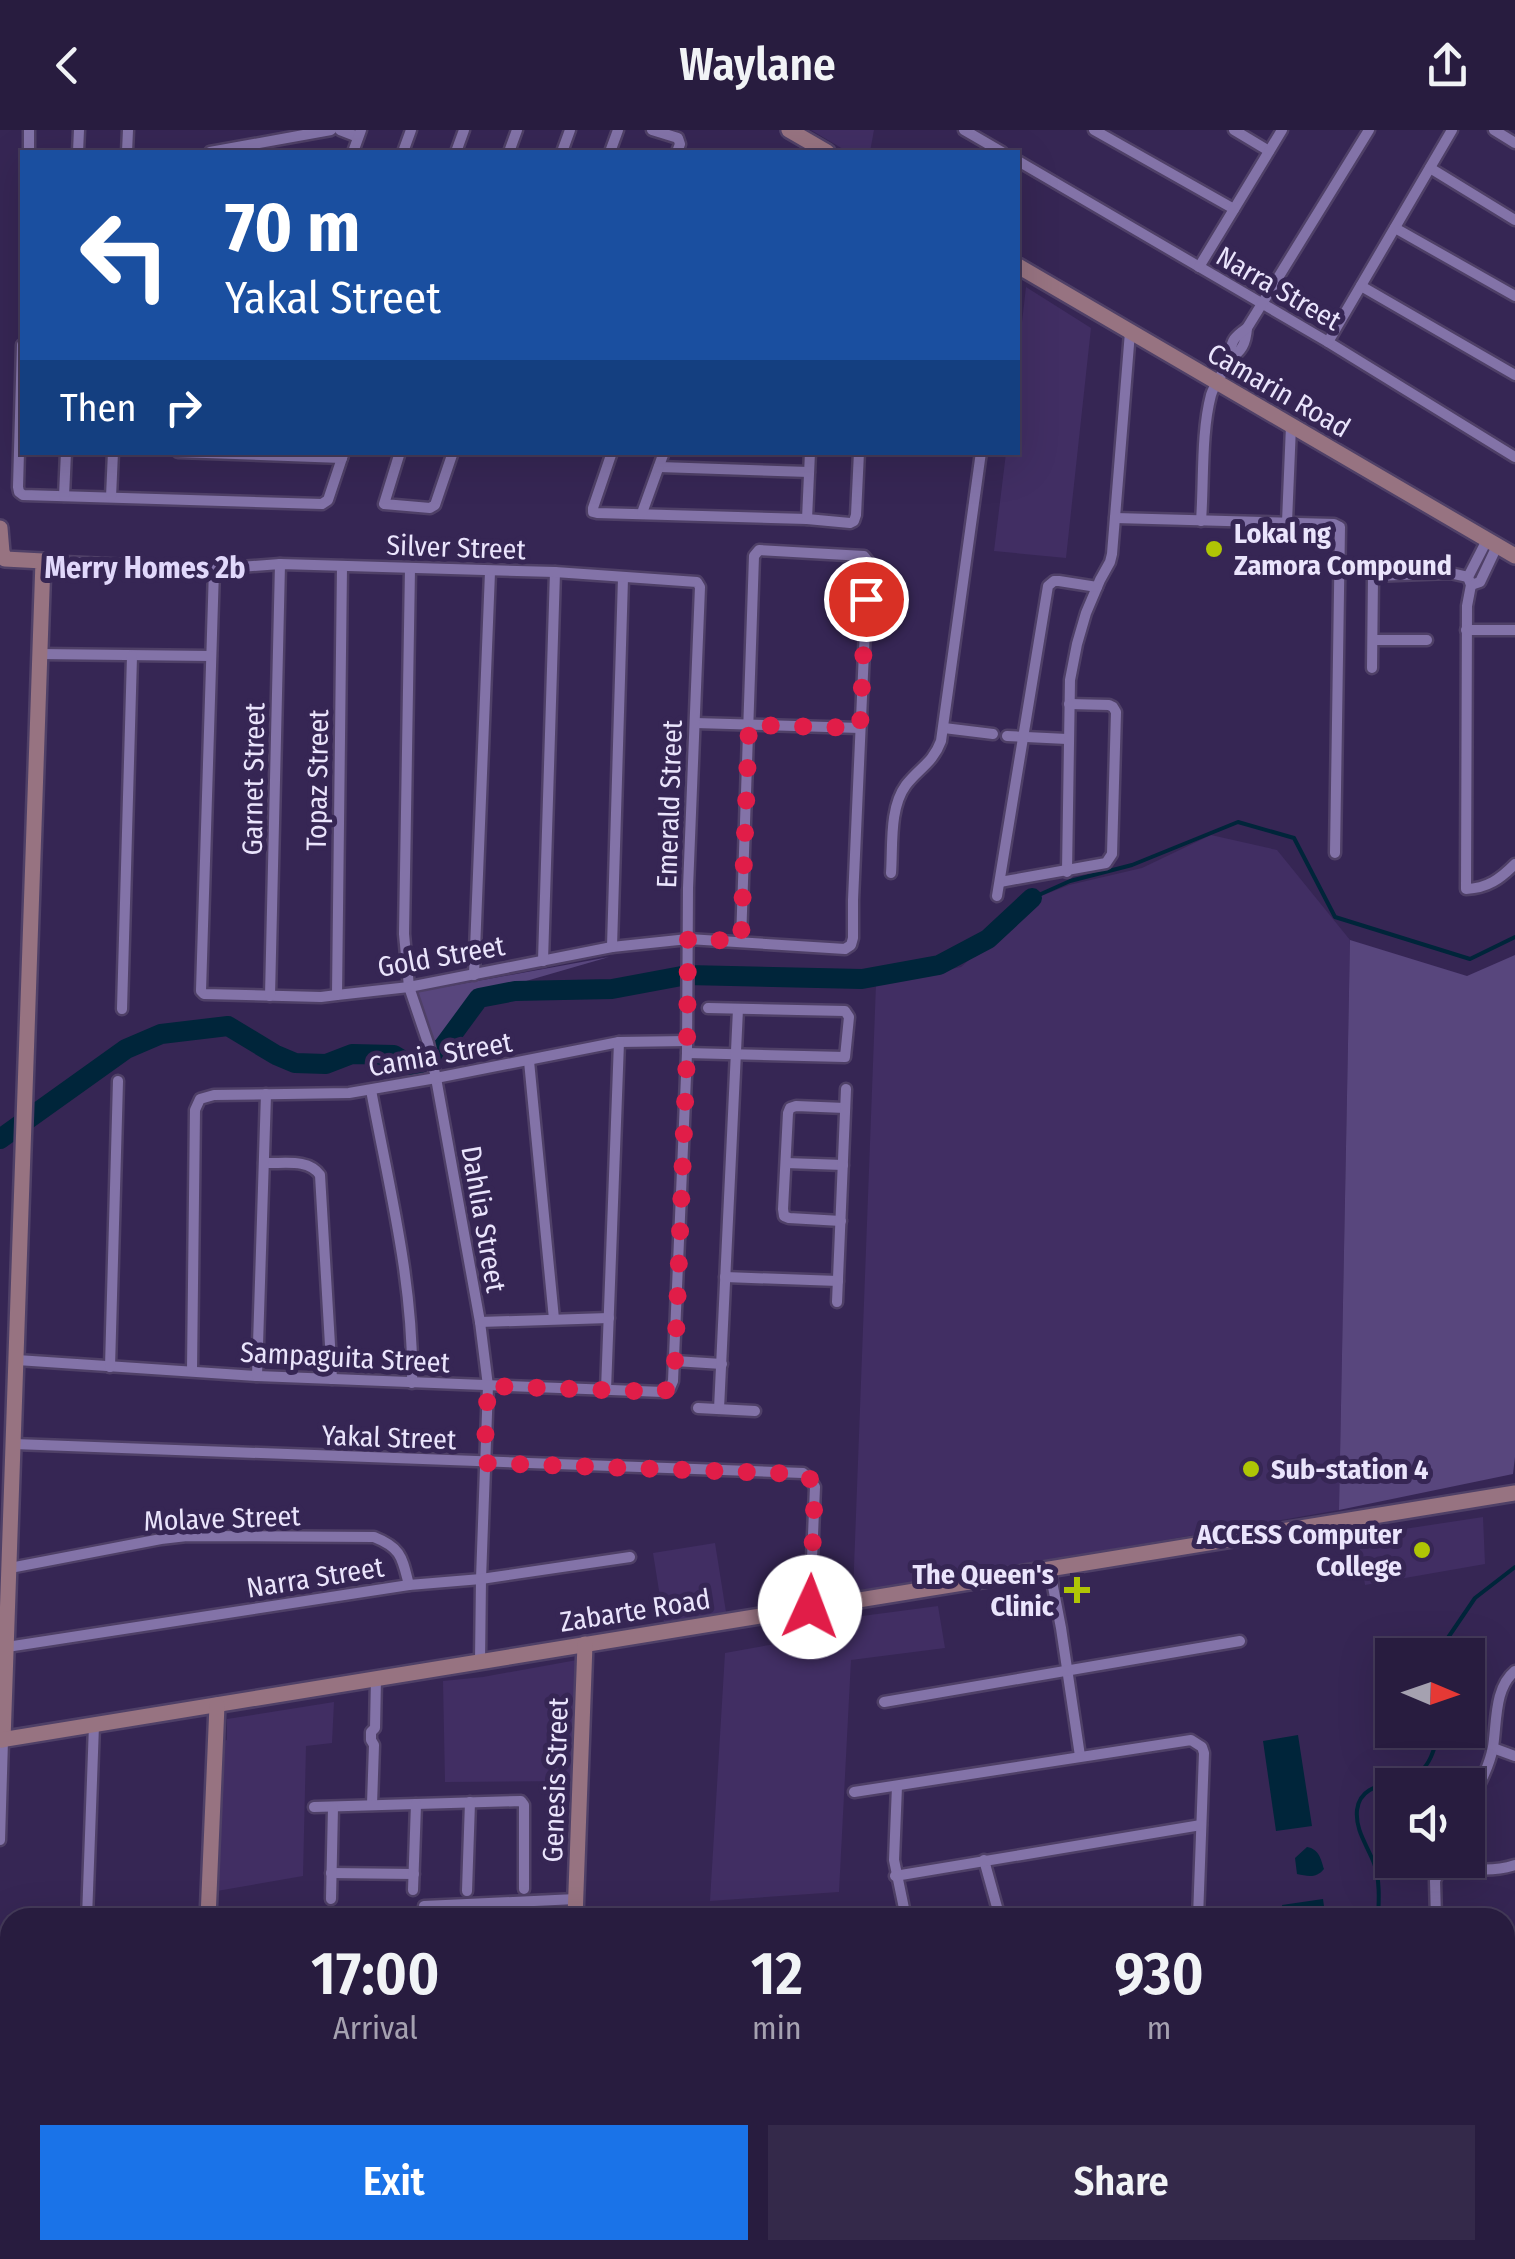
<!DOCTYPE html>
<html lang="en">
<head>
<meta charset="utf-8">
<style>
	body { margin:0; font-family:"Fira Sans Condensed",sans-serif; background:#34294a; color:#f1f3f6; height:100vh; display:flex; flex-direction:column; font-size:38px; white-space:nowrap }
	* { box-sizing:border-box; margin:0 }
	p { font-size:32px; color:#a5a1b0 }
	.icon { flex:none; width:55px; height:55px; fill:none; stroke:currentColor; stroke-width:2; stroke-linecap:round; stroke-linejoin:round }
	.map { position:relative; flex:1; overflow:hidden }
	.details { position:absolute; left:0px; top:1778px; width:1515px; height:352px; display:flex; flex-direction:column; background:#281c3f; border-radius:30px 30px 0 0; box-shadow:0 10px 40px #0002,0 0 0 2px #443a59 }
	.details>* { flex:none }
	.top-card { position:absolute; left:20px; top:20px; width:1000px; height:305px; border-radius:0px; box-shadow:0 10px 40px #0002,0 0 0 2px #443a59; background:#1a4fa0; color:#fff; overflow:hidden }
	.needle { width:65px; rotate:92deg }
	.fabs { position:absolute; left:1375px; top:1508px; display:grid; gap:20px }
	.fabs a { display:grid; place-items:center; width:110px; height:110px; border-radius:0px; background:#281c3f; box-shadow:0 10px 40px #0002,0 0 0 2px #443a59; font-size:50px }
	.pin { position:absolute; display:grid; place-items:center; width:85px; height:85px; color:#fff; margin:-42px; border:5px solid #fff; border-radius:50%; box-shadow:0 2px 10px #0007 }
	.me { position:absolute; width:110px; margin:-55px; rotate:2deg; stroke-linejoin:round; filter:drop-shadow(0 0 8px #0008) }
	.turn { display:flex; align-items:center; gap:35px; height:210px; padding:0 40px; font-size:45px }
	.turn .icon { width:130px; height:130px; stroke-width:2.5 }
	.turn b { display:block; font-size:70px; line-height:85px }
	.then { display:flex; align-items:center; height:95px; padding:0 40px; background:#0003; gap:20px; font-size:38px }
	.eta { display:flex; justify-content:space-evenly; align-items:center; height:170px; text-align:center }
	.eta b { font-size:60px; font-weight:600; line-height:70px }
	.button { display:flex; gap:20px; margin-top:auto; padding:20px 40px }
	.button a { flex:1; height:115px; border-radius:0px; background:#1a73e8; color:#fff; font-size:40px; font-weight:600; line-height:115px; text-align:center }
	.button a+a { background:#34294a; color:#f1f3f6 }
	header { display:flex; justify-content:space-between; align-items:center; height:130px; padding:0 40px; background:#281c3f; font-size:45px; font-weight:600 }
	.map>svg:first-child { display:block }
	.built { fill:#412e63 }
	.green { fill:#58467d }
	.water { fill:#00253a }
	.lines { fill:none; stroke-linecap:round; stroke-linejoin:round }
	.stream { stroke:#00253a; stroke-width:4 }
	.river { stroke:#00253a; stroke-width:20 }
	.street-casing { stroke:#4f4067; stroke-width:15 }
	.secondary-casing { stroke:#4f4067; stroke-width:20 }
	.street { stroke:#8373a8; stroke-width:10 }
	.secondary { stroke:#977381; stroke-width:15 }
	.route { stroke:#e11d48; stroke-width:18; stroke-dasharray:0 32.4 }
	.poi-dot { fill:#afc505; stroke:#362654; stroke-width:4 }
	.labels { text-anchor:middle; stroke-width:10; stroke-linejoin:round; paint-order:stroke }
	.street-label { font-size:28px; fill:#eae4fc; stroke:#362654 }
	.poi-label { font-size:28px; font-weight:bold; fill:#eae4fc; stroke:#362654; text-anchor:start }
	.neighbourhood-label { font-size:30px; font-weight:bold; fill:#e1d8fb; stroke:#362654 }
</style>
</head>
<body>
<header><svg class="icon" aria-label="back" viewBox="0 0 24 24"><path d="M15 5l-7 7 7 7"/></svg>Waylane<svg class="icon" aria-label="share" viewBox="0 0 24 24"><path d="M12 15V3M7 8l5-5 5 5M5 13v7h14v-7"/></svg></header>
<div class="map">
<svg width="1515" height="2129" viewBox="0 0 1515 2129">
	<rect width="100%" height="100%" fill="#362654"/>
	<g class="built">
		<polygon points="811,0 874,0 870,22 848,22"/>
		<polygon points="1026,157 1091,198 1066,428 994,421 1006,323 1018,322 1018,227"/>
		<polygon points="1211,705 1277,720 1350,810 1339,1380 853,1464 876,854 961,837 1041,766 1069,755 1142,738"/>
		<polygon points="1483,1387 1485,1434 1365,1455 1358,1406"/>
		<polygon points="715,1413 726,1482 664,1492 653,1423"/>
		<polygon points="938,1476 945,1518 851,1530 839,1762 710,1771 725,1523 803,1509 809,1493"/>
		<polygon points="577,1530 572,1651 445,1652 443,1551 483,1547"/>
		<polygon points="334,1572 332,1613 306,1616 303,1746 217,1761 222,1611 227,1610 227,1589"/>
	</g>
	<g class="green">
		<polygon points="1350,810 1467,846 1515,825 1515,1327 1513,1344 1339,1380"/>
		<polygon points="609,827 474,866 442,913 431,918 417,862"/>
	</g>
	<g class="water">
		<polygon points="1298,1605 1312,1696 1276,1701 1263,1611"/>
		<path d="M1307,1717c12,2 14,12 17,22 -8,10 -17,7 -27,5l-2,-16z"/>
		<polygon points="1323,1769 1325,1784 1322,1787 1284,1787 1282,1775"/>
	</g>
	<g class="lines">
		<g class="stream">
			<polyline points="1032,768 1070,751 1132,735 1238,692 1294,708 1335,787 1470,829 1515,807"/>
			<polyline points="1443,1525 1443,1515 1475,1468 1515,1437"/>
			<path d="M1378,1788c1,-18 2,-39 -4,-55 -7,-18 -19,-33 -17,-53 4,-32 43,-22 63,-38 12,-10 15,-27 20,-42"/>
			<polyline points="0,2008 10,2018"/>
			<polyline points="1299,2129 1302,2120"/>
		</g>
		<polyline class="river" points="0,1009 126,919 161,904 228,896 276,925 295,933 326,934 352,924 394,925 414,937 443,917 479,868 515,861 612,859 687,845 862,849 939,835 988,809 1032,768"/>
		<g class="street-casing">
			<g id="street">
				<polyline points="340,0 358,7"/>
				<polyline points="652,0 678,8 680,14 677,22"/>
				<polyline points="964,0 1002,22"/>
				<polyline points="1094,0 1234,79"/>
				<polyline points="1234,0 1269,21"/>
				<polyline points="1494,0 1515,13"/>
				<polyline points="29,22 29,0"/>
				<polyline points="78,22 79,0"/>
				<polyline points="127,22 128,0"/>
				<polyline points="210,22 331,0"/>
				<polyline points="353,22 361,0"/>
				<polyline points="403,22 411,0"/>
				<polyline points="456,22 464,0"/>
				<polyline points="509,22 517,0"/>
				<polyline points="562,22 570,0"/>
				<polyline points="610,22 618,0"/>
				<polyline points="1018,31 1328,212 1515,327"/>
				<polyline points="1430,38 1515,90"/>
				<polyline points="1395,98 1515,166"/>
				<polyline points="1199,137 1282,0"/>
				<polyline points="1361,156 1515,245"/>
				<polyline points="1328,212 1452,0"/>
				<polyline points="22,215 18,357 19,362 23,365 322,374 328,370 344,322"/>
				<path d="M1228,230c14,-8 18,-17 19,-32"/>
				<polyline points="178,322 342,328"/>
				<polyline points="400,322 384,374 430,378 435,375 453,322"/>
				<polyline points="612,322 593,378 593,382 597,383 807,389 850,393 854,391 856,385 859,322"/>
				<polyline points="659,337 809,342"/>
				<polyline points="64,366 66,322"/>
				<polyline points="111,367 113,322"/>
				<polyline points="642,383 664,322"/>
				<polyline points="1115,388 1334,394 1340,397 1335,723"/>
				<polyline points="807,389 810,322"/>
				<path d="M1201,391c3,-40 0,-88 10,-126 4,-13 14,-23 17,-35 5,-19 2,-20 19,-32l122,-198"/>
				<polyline points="1287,392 1291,296"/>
				<path d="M1487,410l-19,37 3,8 -4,21 -1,283c22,-1 34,-10 49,-25"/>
				<polyline points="410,438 404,804 409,857 428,913 436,948 480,1192 488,1256 481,1449 480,1531"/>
				<polyline points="214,439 201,861 204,864 321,867 337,865 409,857 612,817 688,809 845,819 851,815 853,808 853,770 868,431 864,426 759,420 754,426 741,811"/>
				<polyline points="1471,455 1480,452 1497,416"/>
				<polyline points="1466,500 1515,500"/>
				<polyline points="1373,510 1427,510"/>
				<polyline points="40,524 211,526"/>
				<polyline points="1372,538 1373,446 1450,443 1468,447"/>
				<polyline points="695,593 860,598"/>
				<polyline points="944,598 993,604"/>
				<polyline points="1007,606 1067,609"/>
				<polyline points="1067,742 1070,550 1077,514 1086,483 1100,450 1110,432 1112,424 1130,202"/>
				<path d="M891,743c2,-27 -2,-65 15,-88 13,-17 27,-22 35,-44l40,-289"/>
				<polyline points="1000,752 1106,733 1112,724 1116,582 1113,577 1109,575 1069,574"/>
				<polyline points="997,766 1048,456 1054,451 1059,451 1097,457"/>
				<polyline points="612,817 623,448"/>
				<polyline points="543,831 555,442"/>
				<polyline points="474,845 490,442"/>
				<polyline points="337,865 342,436"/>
				<polyline points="270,866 280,434"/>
				<polyline points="122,879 132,526"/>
				<polyline points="687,923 845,927 849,887 845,881 708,878"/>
				<polyline points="529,931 554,1189"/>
				<path d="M371,960c18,97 43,194 41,293"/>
				<path d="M264,1033c19,1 44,-5 56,12l12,204"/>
				<polyline points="786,1033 843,1035"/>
				<polyline points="841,1091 789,1088 784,1086 783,1079 788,983 790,978 796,976 845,978"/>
				<polyline points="725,1147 838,1151"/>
				<polyline points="837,1172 846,959"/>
				<polyline points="480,1192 609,1188"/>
				<polyline points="17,1230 257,1246 663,1262 670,1258 673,1251 687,923 688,758 700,457 697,452 555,442 280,434 214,439 43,431"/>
				<polyline points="675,1231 722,1234"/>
				<polyline points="110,1237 118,951"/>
				<polyline points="192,1241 195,980 200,969 214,965 349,963 436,948 619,912 687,911"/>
				<polyline points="257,1246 266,964"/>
				<polyline points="606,1260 619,912"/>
				<polyline points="698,1278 755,1281"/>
				<polyline points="719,1279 738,879"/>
				<polyline points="14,1314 803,1343 810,1349 815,1357 810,1477"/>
				<path d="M10,1438l151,-29 26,-3 187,1c28,11 28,21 35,48"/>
				<polyline points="1050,1441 1061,1498 1080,1626"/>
				<polyline points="7,1517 409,1455 481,1449 630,1427"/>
				<polyline points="884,1572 1240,1511"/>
				<polyline points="1493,1618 1515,1626"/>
				<polyline points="897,1656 894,1730 906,1788"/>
				<polyline points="854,1662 1191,1610 1202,1617 1204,1623 1198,1788"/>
				<polyline points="372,1675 374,1615 371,1610 371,1602 375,1598 376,1548"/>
				<path d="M1468,1676c10,-19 21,-38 25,-59 4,-25 1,-59 22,-76"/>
				<polyline points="314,1677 521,1671 524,1675 524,1759"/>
				<polyline points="0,1710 3,1610"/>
				<polyline points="984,1730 1000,1788"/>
				<path d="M1443,1734c25,5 47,9 72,1"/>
				<polyline points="331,1743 414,1744"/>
				<polyline points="895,1746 1201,1695"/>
				<polyline points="413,1760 416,1674"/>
				<polyline points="467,1761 470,1672"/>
				<polyline points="331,1769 333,1677"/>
				<polyline points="87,1788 94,1595"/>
				<polyline points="424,1788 424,1776 576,1769"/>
				<polyline points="1436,1788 1435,1751 1444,1730"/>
				<polyline points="1505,1837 1515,1833"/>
				<polyline points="0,1919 10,1929"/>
				<polyline points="1505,1935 1515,1931"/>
				<polyline points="1505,2033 1515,2030"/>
				<polyline points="1005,2120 1009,2129"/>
				<polyline points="323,2129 324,2120"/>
				<polyline points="374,2129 374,2120"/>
				<polyline points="428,2129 428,2120"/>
				<polyline points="495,2129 496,2120"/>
				<polyline points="1173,2129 1178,2120"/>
				<polyline points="1488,2129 1515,2119"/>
			</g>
		</g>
		<g class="secondary-casing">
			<g id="secondary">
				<polyline points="789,0 827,22"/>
				<polyline points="1018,136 1515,426"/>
				<polyline points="0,398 2,422 5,429 43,431 3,1610"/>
				<polyline points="0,1610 1515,1363"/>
				<polyline points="208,1788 217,1575"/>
				<polyline points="575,1788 585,1514"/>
				<polyline points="195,2129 195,2120"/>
				<polyline points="564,2129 564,2120"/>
			</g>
		</g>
		<use href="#street" class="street"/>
		<use href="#secondary" class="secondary"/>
	</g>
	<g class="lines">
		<path class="route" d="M810,1477l5,-120 -5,-8 -7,-5 -319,-11 4,-77 175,6c13,-7 11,-18 12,-30l12,-309 1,-114 53,2 8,-216 111,3 6,-129"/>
	</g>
	<g class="poi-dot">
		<circle cx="1214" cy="419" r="10"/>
		<circle cx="1251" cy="1339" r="10"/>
		<circle cx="1422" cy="1420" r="10"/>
		<path d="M1072 1445h10v10h10v10h-10v10h-10v-10h-10v-10h10z"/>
	</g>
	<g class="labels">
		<g class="street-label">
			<text transform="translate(1279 158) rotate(30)" y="10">Narra Street</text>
			<text transform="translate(1279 260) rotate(30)" y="10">Camarin Road</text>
			<text transform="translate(456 417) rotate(2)" y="10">Silver Street</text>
			<text transform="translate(253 649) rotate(-89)" y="10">Garnet Street</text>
			<text transform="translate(317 650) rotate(-89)" y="10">Topaz Street</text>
			<text transform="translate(669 674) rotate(-88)" y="10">Emerald Street</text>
			<text transform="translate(441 826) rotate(-10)" y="10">Gold Street</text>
			<text transform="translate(440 924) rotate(-10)" y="10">Camia Street</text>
			<text transform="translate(484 1089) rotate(80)" y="10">Dahlia Street</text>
			<text transform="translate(345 1227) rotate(3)" y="10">Sampaguita Street</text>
			<text transform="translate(389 1307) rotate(2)" y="10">Yakal Street</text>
			<text transform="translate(222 1388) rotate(-2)" y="10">Molave Street</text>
			<text transform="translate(315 1447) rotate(-9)" y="10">Narra Street</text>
			<text transform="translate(635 1480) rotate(-9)" y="10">Zabarte Road</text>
			<text transform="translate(555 1650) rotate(-88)" y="10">Genesis Street</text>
		</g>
		<g class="poi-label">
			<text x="1234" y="413">Lokal ng<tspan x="1234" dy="32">Zamora Compound</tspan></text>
			<text x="1271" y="1349">Sub-station 4</text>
			<text x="1402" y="1414" text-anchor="end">ACCESS Computer<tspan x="1402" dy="32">College</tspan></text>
			<text x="1054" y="1454" text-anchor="end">The Queen's<tspan x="1054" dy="32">Clinic</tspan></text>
		</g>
		<g class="neighbourhood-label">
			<text x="145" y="448">Merry Homes 2b</text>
		</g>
	</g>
</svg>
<div class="fabs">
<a><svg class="needle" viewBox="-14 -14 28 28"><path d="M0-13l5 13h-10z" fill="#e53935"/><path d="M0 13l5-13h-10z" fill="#a5a1b0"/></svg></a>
<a><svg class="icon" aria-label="sound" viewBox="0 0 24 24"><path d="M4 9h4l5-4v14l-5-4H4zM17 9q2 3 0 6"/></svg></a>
</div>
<div class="pin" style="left:866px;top:469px;background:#d93025"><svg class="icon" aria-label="arrive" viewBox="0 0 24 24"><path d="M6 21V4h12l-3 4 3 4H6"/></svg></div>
<svg class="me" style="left:810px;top:1477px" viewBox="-20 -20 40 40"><circle r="19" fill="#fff"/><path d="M0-13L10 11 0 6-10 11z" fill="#e11d48"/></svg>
<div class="top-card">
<div class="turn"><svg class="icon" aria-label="left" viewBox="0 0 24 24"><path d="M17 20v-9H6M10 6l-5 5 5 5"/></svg><div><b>70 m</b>Yakal Street</div></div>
<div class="then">Then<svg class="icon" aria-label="right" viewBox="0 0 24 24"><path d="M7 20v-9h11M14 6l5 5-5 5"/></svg></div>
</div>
<section class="details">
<div class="eta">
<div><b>17:00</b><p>Arrival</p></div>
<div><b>12</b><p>min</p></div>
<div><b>930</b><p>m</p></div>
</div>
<div class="button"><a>Exit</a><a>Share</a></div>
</section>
</div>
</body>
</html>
